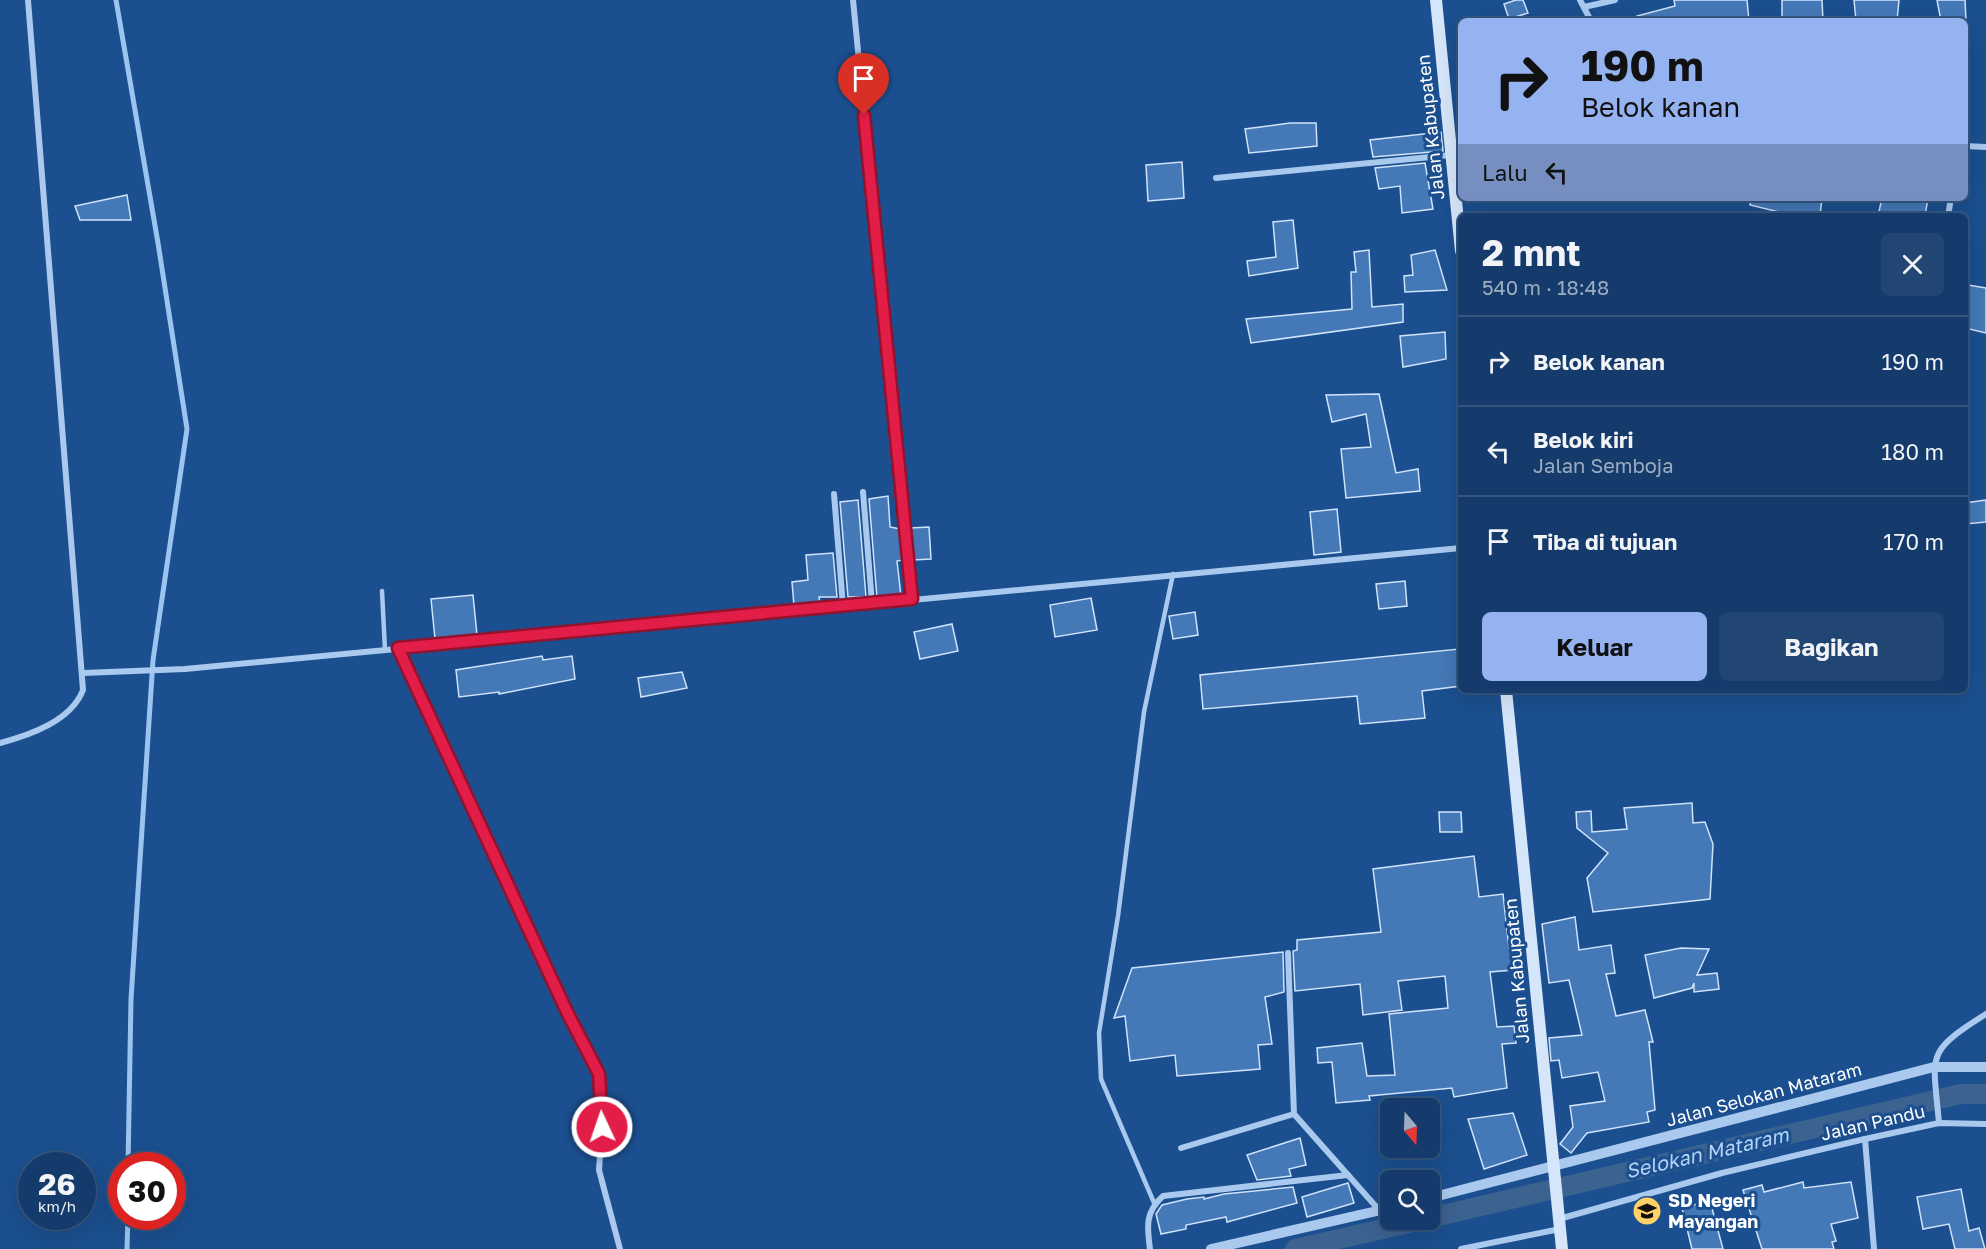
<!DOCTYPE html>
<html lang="id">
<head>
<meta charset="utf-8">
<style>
	body { margin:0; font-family:"Golos Text",sans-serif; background:#214673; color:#f1f3f6; height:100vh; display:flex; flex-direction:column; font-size:22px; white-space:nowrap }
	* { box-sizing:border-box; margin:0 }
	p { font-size:20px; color:#9dadc1 }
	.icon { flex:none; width:33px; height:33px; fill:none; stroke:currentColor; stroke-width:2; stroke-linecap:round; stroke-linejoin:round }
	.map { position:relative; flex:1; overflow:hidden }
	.sheet { position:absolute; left:1458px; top:213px; width:510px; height:480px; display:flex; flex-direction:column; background:#143b6b; border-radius:9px; box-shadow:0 6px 24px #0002,0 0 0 2px #33557e }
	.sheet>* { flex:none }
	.top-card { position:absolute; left:1458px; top:18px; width:510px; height:183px; border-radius:9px; box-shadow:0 6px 24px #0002,0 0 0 2px #33557e; background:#95b2f1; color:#111; overflow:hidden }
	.needle { width:39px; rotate:161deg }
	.fabs { position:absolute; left:1380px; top:1098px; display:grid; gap:12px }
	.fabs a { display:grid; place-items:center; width:60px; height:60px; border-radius:9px; background:#143b6b; box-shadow:0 6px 24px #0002,0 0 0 2px #33557e; font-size:30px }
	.speed { position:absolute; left:18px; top:1152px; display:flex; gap:12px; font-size:30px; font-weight:700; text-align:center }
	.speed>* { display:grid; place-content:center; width:78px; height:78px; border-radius:50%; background:#143b6b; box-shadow:0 6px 24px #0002,0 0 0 2px #33557e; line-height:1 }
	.speed small { font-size:15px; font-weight:400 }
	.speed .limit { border:9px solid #d22; background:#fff; color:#111 }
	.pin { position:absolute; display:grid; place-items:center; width:51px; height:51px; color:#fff; margin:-62px -26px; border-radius:50% 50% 50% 0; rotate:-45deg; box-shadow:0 0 6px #0007 }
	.pin .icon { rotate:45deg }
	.me { position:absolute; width:66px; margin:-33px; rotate:357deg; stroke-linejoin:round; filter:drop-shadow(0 0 4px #0008) }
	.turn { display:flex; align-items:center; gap:21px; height:126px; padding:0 24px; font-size:27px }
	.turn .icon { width:78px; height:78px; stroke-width:2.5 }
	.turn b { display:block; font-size:42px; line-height:51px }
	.then { display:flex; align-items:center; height:57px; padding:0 24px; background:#0003; gap:12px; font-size:22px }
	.round { display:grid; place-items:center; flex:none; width:63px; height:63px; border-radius:9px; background:#214673 }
	.overview { display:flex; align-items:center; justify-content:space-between; height:102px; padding:0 24px }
	h1 { font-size:36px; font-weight:700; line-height:45px }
	.cta { display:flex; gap:12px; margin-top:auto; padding:12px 24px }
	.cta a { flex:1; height:69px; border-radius:9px; background:#95b2f1; color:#111; font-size:24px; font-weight:700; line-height:69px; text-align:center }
	.cta a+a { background:#214673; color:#f1f3f6 }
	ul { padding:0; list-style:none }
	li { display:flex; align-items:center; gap:18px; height:90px; padding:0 24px; border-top:2px solid #33557e }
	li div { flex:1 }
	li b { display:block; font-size:22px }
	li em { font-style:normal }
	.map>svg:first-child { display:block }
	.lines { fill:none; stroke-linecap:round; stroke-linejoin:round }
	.stream { stroke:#9cc4f0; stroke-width:5 }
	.canal { stroke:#3c6290; stroke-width:20 }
	.building { fill:#4478b7; stroke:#cfe3fa; stroke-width:1.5 }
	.service { stroke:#a9c9ee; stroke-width:4.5 }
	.minor { stroke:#a9c9ee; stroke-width:6 }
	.tertiary { stroke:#a9c9ee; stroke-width:10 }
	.secondary { stroke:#d6e6fa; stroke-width:12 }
	.route-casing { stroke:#92132f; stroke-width:15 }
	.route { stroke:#e11d48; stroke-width:10 }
	.labels { text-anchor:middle; stroke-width:6; stroke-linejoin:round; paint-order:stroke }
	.street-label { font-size:18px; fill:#fff; stroke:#1b4f8f }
	.poi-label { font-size:18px; font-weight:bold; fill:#fff; stroke:#1b4f8f; text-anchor:start }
	.water-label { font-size:20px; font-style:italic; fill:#b5d3f5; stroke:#1b4f8f }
</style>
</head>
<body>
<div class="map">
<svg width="1986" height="1249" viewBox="0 0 1986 1249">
	<rect width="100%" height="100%" fill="#1b4f8f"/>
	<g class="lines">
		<g class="stream">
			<polyline points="116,0 158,243 187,429 153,660 131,999 128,1166"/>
			<polyline points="127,1249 128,1216"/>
		</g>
		<g class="canal">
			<polyline points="1430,1218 1961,1094 1986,1094"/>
			<polyline points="1295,1249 1422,1220"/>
		</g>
	</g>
	<g class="building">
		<polygon points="1516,0 1523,0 1528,13 1509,19 1504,4"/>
		<polygon points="1674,0 1747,0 1749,21 1638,21 1637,16 1675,6"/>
		<polygon points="1782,0 1822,0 1823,21 1782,21"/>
		<polygon points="1854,0 1899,0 1897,21 1856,21"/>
		<polygon points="1937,0 1965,0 1966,21 1941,21"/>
		<polygon points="1290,123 1316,123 1317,146 1249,153 1245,129"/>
		<polygon points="1441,132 1443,151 1373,157 1370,140"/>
		<polygon points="1182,162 1184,198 1148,201 1146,165"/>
		<polygon points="1425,163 1433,209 1402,213 1400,186 1379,189 1375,168"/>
		<polygon points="127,195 131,220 80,220 75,206"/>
		<polygon points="1751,198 1822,198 1820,216 1795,216 1750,205"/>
		<polygon points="1882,198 1928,198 1925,216 1878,216"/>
		<polygon points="1293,220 1298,268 1249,276 1247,261 1276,257 1273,222"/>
		<polygon points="1369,250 1372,307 1403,304 1403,322 1251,343 1246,319 1352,309 1351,272 1356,272 1354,252"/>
		<polygon points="1435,250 1447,290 1405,292 1404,276 1413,275 1411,255"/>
		<polygon points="1968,285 1986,288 1986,333 1965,328"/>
		<polygon points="1445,332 1446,359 1403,367 1400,336"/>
		<polygon points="1379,394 1396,473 1418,469 1420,491 1346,498 1341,449 1371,447 1366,414 1332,422 1326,395"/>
		<polygon points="888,496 890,527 900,529 903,560 897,561 901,596 879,598 877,598 869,499"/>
		<polygon points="858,500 866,597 848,597 840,502"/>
		<polygon points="1986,500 1986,522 1965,524 1965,503"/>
		<polygon points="1337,509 1341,552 1314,555 1310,512"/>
		<polygon points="929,527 931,559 913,560 910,528"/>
		<polygon points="833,553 837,597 819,597 820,604 794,606 792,582 808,580 806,555"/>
		<polygon points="1405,581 1407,606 1379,609 1376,584"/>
		<polygon points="473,595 477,635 435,639 431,599"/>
		<polygon points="1091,598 1097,630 1055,637 1050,605"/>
		<polygon points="1195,612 1198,635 1173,639 1169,616"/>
		<polygon points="952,624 958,651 920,659 914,632"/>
		<polygon points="1459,649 1461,686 1422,691 1425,718 1360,724 1357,696 1203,709 1200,675"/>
		<polygon points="542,656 543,660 572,656 575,679 499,694 499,692 459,697 456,670"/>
		<polygon points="682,672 687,688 641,697 638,678"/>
		<polygon points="1692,803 1693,823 1705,822 1713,844 1710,899 1593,912 1587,878 1608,853 1577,828 1576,812 1591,811 1592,832 1627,829 1624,808"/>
		<polygon points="1439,812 1461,812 1462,832 1440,832"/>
		<polygon points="1474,856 1479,897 1503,894 1509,948 1511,948 1513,970 1490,972 1497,1027 1514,1026 1516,1043 1502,1044 1507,1088 1454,1097 1452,1088 1369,1096 1370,1100 1336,1103 1332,1062 1318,1063 1317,1048 1362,1043 1367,1076 1395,1075 1389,1014 1448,1008 1445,976 1398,981 1402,1010 1363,1015 1360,984 1295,991 1293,951 1297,950 1297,940 1381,932 1373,869"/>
		<polygon points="1575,917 1579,950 1611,945 1615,973 1606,974 1616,1016 1645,1010 1653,1042 1649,1042 1655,1110 1647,1112 1649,1122 1587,1133 1571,1153 1560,1144 1573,1127 1570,1106 1605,1101 1598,1072 1562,1078 1559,1060 1551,1061 1549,1038 1582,1035 1569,980 1549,983 1542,924"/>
		<polygon points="1681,948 1709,949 1697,975 1717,973 1719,989 1694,992 1694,983 1692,988 1654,998 1645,955"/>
		<polygon points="1283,952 1284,992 1265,997 1272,1044 1258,1045 1260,1069 1177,1076 1175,1055 1130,1061 1125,1016 1114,1018 1132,968"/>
		<polygon points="1513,1113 1527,1155 1484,1169 1468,1119"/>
		<polygon points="1300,1138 1306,1165 1289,1169 1291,1176 1257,1180 1247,1155"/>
		<polygon points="1803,1182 1804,1188 1851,1182 1858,1218 1831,1224 1836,1241 1832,1242 1834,1249 1762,1249 1743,1190 1762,1185 1764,1192"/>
		<polygon points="1348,1183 1354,1203 1307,1217 1302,1197"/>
		<polygon points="1293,1187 1297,1203 1227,1222 1226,1217 1186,1225 1186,1229 1161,1234 1156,1214 1162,1205 1187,1199 1204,1197 1204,1199 1224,1194"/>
		<polygon points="1961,1189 1969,1231 1979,1228 1985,1249 1955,1249 1949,1224 1923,1229 1917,1197"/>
		<polygon points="1710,1201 1723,1249 1692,1249 1682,1208"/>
	</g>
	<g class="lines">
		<g class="service">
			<polyline points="382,591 385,650"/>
			<polyline points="1155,1205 1101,1079 1099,1033 1118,916 1144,712 1173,574"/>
		</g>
		<g class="minor">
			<polyline points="853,0 912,599"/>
			<polyline points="1580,0 1591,21"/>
			<polyline points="1584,7 1615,0"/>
			<polyline points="1965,146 1986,147"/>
			<polyline points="1216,178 1451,155"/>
			<polyline points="1948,216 1951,198"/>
			<polyline points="863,492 872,603"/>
			<polyline points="834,494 843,606"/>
			<polyline points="398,648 567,1012 599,1074 602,1127 599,1170 620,1249"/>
			<polyline points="83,673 185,669 1461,548"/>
			<path d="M0,743c30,-8 71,-22 83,-53l-55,-690"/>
			<polyline points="1288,953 1294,1114 1379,1210"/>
			<path d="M1939,1123c-6,-69 -15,-70 47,-109"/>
			<polyline points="1865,1139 1874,1249"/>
			<polyline points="1181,1148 1294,1114"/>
			<polyline points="1559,1219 1722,1173 1865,1139 1939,1123 1986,1124"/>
			<path d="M1150,1249c-3,-22 -5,-37 13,-53l185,-21"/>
			<polyline points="1461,1249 1560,1229"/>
		</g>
		<g class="tertiary">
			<polyline points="1430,1198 1934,1067 1986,1067"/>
			<polyline points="1211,1249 1390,1208"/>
		</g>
		<g class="secondary">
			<polyline points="1436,0 1461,251"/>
			<polyline points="1506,690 1562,1249"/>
		</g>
	</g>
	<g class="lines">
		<g class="route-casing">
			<polyline id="route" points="602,1127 599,1074 567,1012 398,648 912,599 864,115"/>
		</g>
		<use href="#route" class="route"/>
	</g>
	<defs>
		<g id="school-disc" transform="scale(1.5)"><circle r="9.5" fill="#ffd166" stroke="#1b4f8f"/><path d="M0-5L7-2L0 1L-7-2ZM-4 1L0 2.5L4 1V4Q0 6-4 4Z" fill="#111"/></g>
	</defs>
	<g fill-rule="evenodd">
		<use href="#school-disc" x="1647" y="1211"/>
	</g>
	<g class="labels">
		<g class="street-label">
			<text transform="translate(1431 127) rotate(-96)" y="6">Jalan Kabupaten</text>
			<text transform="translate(1517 971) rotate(-95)" y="6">Jalan Kabupaten</text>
			<text transform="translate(1764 1095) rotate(-15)" y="6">Jalan Selokan Mataram</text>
			<text transform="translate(1873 1123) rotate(-13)" y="6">Jalan Pandu</text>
		</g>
		<g class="poi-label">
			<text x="1668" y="1207">SD Negeri<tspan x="1668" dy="21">Mayangan</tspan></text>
		</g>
		<g class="water-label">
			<text transform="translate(1707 1153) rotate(-13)" y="7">Selokan Mataram</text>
		</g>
	</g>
</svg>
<div class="fabs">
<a><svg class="needle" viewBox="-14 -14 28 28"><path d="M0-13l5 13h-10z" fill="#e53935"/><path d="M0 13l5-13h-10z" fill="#9dadc1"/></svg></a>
<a><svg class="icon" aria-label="search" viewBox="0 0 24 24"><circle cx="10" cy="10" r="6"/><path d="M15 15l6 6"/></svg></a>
</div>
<div class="speed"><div>26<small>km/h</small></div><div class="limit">30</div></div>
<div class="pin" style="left:864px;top:115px;background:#d93025"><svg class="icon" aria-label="arrive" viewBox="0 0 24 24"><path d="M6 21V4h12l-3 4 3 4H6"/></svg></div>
<svg class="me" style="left:602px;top:1127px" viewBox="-20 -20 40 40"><circle r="17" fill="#e11d48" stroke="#fff" stroke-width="3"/><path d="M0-11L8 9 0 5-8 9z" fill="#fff"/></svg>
<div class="top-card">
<div class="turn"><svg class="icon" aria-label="right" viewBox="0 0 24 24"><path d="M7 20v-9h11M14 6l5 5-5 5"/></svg><div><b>190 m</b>Belok kanan</div></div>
<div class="then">Lalu<svg class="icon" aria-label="left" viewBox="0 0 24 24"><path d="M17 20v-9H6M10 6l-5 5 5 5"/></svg></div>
</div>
<section class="sheet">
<div class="overview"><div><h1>2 mnt</h1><p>540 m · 18:48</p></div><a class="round"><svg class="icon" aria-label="close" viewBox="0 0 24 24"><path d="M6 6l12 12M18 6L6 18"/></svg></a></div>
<ul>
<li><svg class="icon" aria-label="right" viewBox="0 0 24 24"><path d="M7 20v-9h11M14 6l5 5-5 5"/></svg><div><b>Belok kanan</b></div><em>190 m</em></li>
<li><svg class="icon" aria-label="left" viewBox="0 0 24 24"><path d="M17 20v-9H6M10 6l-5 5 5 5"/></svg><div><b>Belok kiri</b><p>Jalan Semboja</p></div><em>180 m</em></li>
<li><svg class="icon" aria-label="arrive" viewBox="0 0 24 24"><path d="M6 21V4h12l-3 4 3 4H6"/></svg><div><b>Tiba di tujuan</b></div><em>170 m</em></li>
</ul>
<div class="cta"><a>Keluar</a><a>Bagikan</a></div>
</section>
</div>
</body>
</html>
